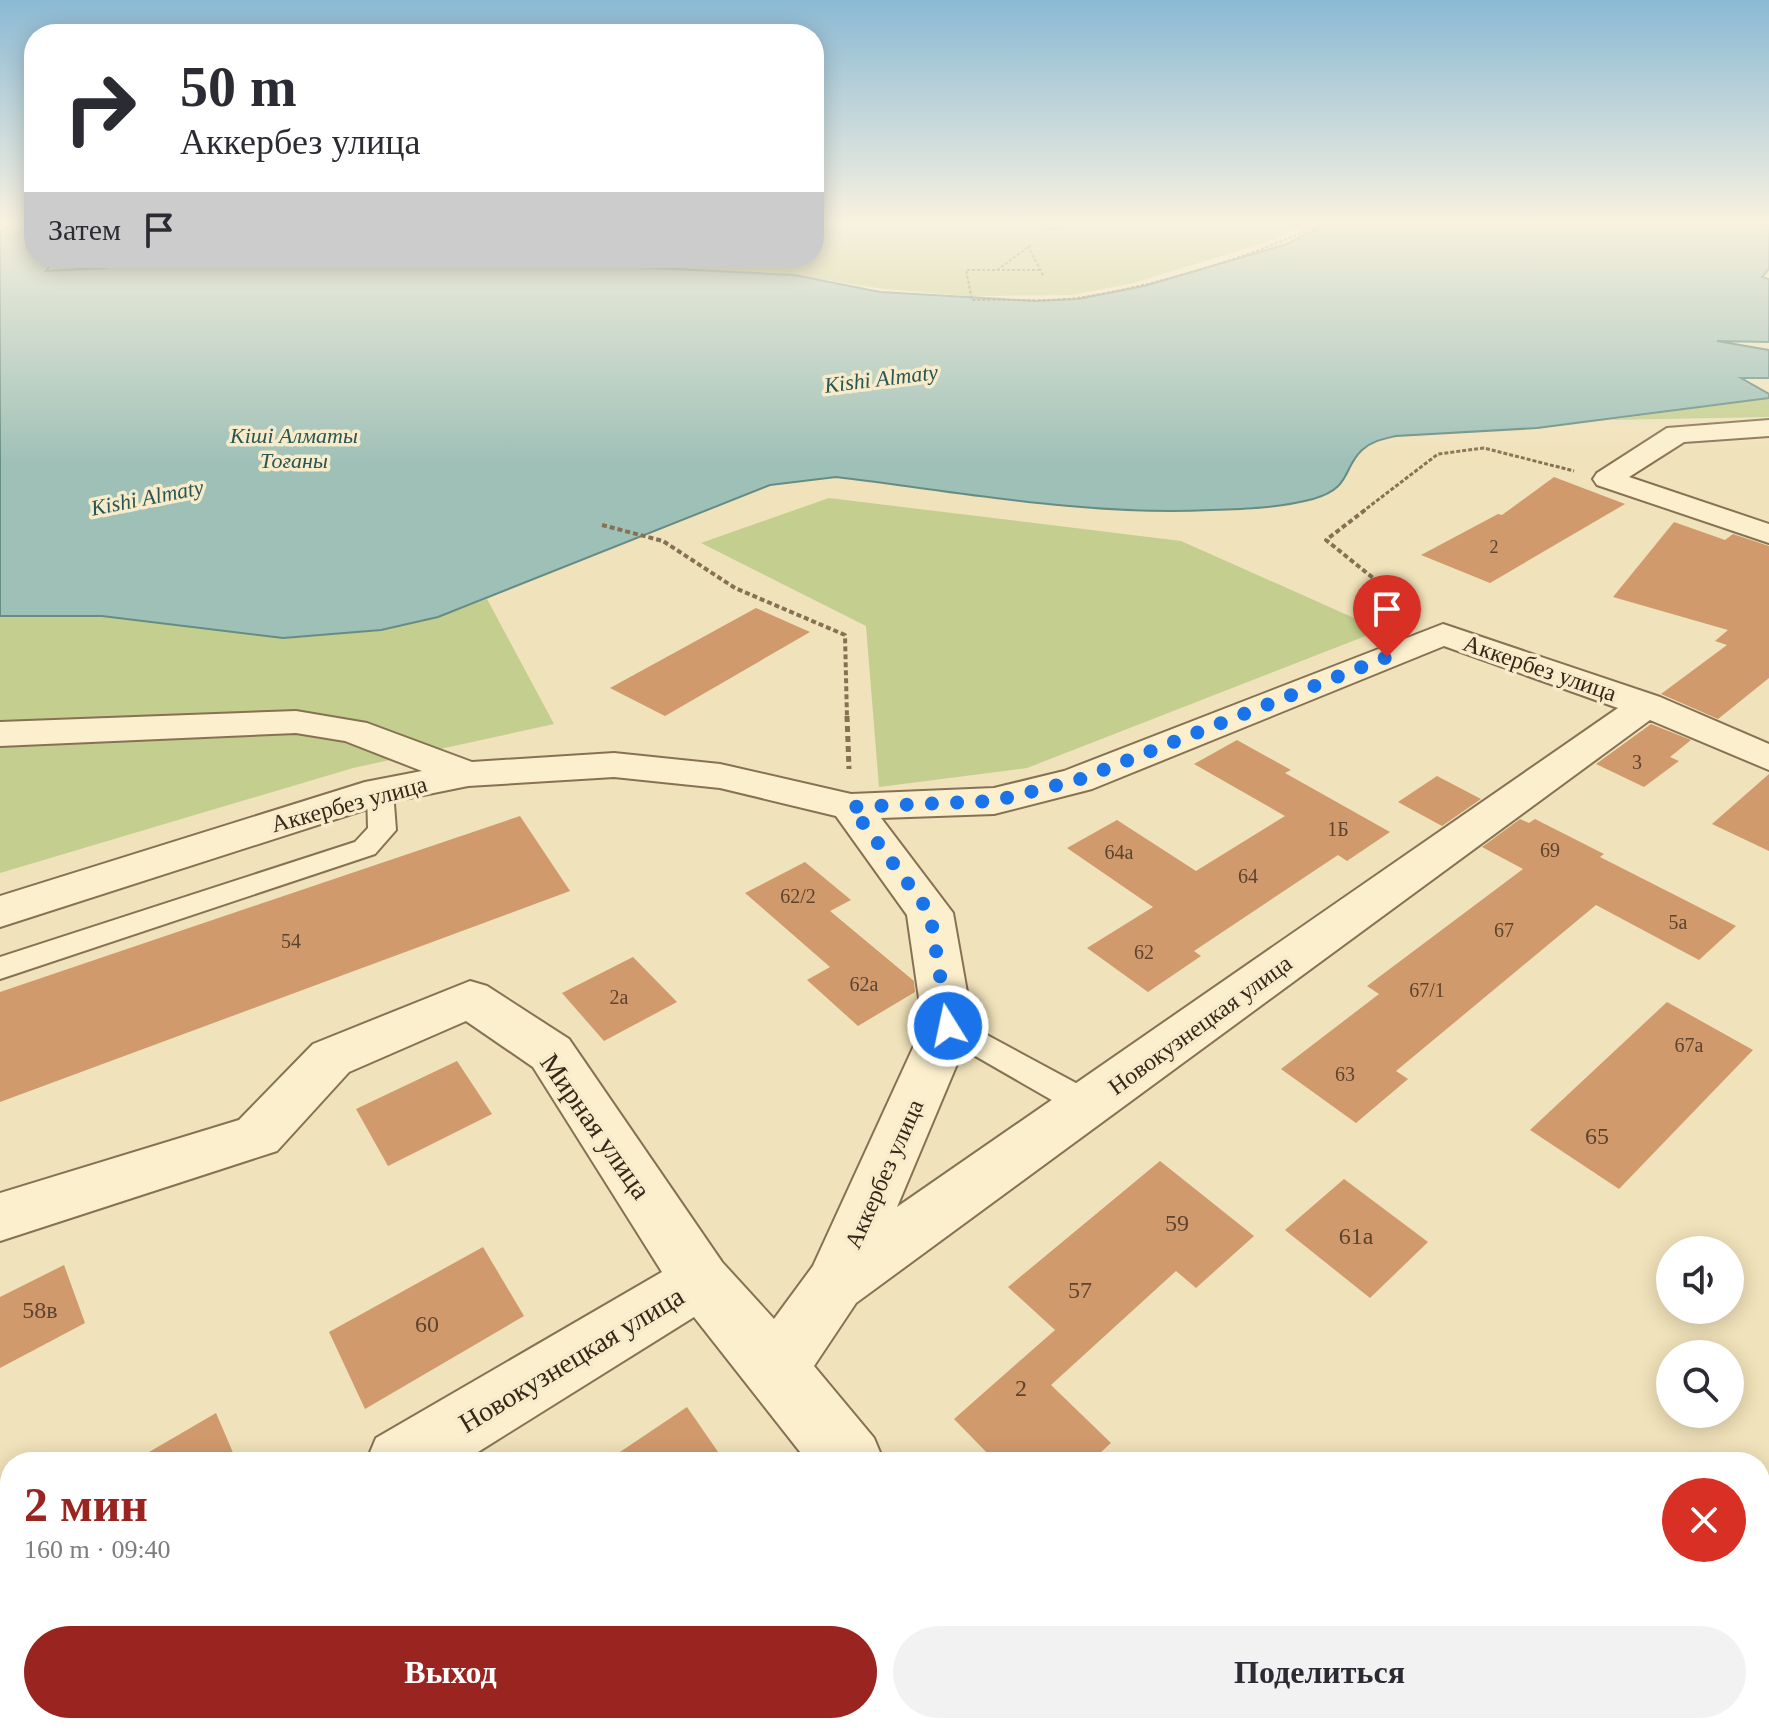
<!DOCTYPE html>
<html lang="ru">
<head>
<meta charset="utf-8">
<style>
	body { margin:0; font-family:Georgia,serif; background:#f2f2f3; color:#2b2b33; height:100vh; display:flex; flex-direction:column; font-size:30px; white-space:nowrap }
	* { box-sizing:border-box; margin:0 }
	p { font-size:26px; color:#7c7c81 }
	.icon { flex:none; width:44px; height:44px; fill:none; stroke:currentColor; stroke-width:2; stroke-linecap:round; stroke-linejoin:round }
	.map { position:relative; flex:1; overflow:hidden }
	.panel { position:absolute; left:0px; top:1452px; width:1770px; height:282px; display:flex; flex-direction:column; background:#fff; border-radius:32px 32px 0 0; box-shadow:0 4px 20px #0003 }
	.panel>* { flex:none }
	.banner { position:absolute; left:24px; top:24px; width:800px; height:244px; border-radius:32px; box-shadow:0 4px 20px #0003; background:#fff; color:#2b2b33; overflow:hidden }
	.buttons { position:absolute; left:1656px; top:1236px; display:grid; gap:16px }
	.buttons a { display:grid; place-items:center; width:88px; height:88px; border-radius:50%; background:#fff; box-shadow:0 4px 20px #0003; font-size:40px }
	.pin { position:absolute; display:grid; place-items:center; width:68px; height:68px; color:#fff; margin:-82px -34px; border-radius:50% 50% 50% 0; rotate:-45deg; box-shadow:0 0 8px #0007 }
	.pin .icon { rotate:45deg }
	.me { position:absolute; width:88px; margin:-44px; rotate:350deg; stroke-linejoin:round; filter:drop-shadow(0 0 6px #0008) }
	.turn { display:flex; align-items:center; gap:28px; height:168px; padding:0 24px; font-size:36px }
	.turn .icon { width:104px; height:104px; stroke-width:2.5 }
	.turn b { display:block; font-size:56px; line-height:68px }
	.then { display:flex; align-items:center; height:76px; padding:0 24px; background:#0003; gap:16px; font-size:30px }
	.round { display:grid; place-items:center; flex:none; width:84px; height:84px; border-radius:42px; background:#f2f2f3 }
	.summary { display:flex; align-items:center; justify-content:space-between; height:136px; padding:0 24px }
	h1 { font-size:48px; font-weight:700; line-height:60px; color:#992420 }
	.cta { display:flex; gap:16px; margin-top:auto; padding:16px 24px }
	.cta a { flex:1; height:92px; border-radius:48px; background:#992420; color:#fff; font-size:32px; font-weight:700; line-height:92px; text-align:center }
	.cta a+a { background:#f2f2f3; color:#2b2b33 }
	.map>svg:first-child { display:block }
	.green { fill:#c4ce8e }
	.water { fill:#9fc0b7; stroke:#668d85; stroke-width:2 }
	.building { fill:#d19a6d }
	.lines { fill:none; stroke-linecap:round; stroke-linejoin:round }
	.service-casing { stroke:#877153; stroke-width:4 }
	.minor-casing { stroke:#877153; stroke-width:4 }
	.path-far3 { stroke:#877153; stroke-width:2; stroke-dasharray:3 2; stroke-linecap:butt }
	.path-far2 { stroke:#877153; stroke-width:3; stroke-dasharray:4 2; stroke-linecap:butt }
	.path-far1 { stroke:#877153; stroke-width:4; stroke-dasharray:5 3; stroke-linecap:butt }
	.path { stroke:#877153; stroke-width:5; stroke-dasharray:6 4; stroke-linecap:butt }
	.service { fill:#fbefcd; fill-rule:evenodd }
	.minor { fill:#fbefcd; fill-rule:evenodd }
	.route { stroke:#1a73e8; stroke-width:14; stroke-dasharray:0 25.2 }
	.labels { text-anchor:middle; stroke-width:7; stroke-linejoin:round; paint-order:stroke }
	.far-number-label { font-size:18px; fill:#5c442e }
	.number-label { font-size:20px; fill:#5c442e }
	.far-water-label { font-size:22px; font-style:italic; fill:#285655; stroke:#f7ebc9 }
	.street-label { font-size:24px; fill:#352819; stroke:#f7ebc9 }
	.near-number-label { font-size:24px; fill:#5c442e }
	.near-street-label { font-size:28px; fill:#352819; stroke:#f7ebc9 }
</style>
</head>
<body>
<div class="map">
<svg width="1769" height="1733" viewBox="0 0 1769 1733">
	<rect width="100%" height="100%" fill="#f0e2ba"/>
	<g class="green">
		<polygon points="814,222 1097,226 1116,222 1307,222 1270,241 1134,283 1072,295 968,296 884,289 794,275 456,258 814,258"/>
		<polygon points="56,258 145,258 104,268 45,271"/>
		<polygon points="1769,398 1769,417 1610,420"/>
		<polygon points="829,498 1181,541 1381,630 1027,768 879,787 866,626 701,543"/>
		<polygon points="487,599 554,724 353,768 0,873 0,616 102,616 283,638 381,630 438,617"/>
	</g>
	<path class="water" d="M14,222h20v36h22l-10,13 58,-3 41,-10h311l338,17 86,17 155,9 43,-2 66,-13 143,-42 42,-22h415l25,6v41l-7,8 7,2v63l-52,-1 52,9v28h-28l28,16v4l-232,30 -141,8c-13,3 -24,5 -34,14 -20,19 -10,38 -49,49 -34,9 -68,10 -102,11 -127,6 -250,-18 -375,-33l-66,8 -332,132 -57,13 -98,8 -181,-22h-102v-385z"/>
	<g class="building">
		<polygon points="1554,477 1625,504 1490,583 1421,555 1498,514 1502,515"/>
		<polygon points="1674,522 1725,540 1733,534 1769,546 1769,678 1718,719 1661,694 1727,645 1715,641 1728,630 1613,597"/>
		<polygon points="756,608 810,632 665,716 610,688"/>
		<polygon points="1651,724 1691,740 1670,757 1679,761 1644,787 1596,764"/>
		<polygon points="1237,740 1291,770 1285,773 1390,832 1347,861 1338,855 1194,951 1201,956 1148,992 1087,948 1153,907 1067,848 1117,820 1196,871 1285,816 1194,764"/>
		<polygon points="1769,774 1769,851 1712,824"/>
		<polygon points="1437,776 1481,799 1442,826 1398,802"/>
		<polygon points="520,816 570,891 0,1102 0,992"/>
		<polygon points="1520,819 1529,823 1535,819 1604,854 1600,857 1736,926 1699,960 1596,905 1396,1071 1408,1079 1356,1123 1281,1069 1379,994 1367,986 1523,869 1482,847"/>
		<polygon points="805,862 851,900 830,911 914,981 915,992 858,1026 807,980 830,967 745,893"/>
		<polygon points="633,957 677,1002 604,1041 562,993"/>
		<polygon points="1667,1002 1753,1050 1619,1189 1530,1130"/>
		<polygon points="457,1061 492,1114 388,1166 356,1109"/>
		<polygon points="1160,1161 1254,1236 1196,1288 1176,1271 1051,1385 1111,1443 1090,1462 996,1462 954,1419 1055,1330 1008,1287"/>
		<polygon points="1344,1179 1428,1242 1370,1298 1285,1230"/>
		<polygon points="483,1247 524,1316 365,1409 329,1332"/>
		<polygon points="64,1265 85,1323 0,1368 0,1297"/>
		<polygon points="687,1407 725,1462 605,1462"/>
		<polygon points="216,1413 237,1462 132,1462"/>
	</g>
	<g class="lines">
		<g class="service-casing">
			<g id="service">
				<polygon points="380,783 389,785 393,791 396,830 375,854 0,979 0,957 355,842 368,828 367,791 371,785"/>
				<polygon points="948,1014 1100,1096 1105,1105 1100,1114 1088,1118 1076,1114 937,1034 932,1026 937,1018"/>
			</g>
		</g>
		<g class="minor-casing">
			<g id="minor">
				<polygon points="1041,222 1064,222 1062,226 1050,228"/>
				<polygon points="1769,420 1769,436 1684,442 1629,477 1769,524 1769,543 1597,485 1593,479 1597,473 1667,428"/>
				<path d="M1443,624l217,73 109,47v26l-119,-50 -794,583 -42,63 60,72 10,24h-76l-114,-145 -232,145h-96l10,-24 286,-166 -129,-205 -67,-46 -117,51 -72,79 -277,90v-48l239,-73 74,-76 157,-63 17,5 82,53 153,223 52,57 39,-53 110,-240 -16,-111 -71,-99 -116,-28 -106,-11 -146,9 -79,16 -389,125v-31l365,-114 57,-11 -77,-30 -49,-8 -296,13v-24l296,-11 71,12 105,39 142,-9 106,11 131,30 143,-6 70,-17zM1444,646l174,62 -721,499 76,-181 -20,-113 -72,-95 113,-4 98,-25z"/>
				<polygon points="10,1660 10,1724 38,1724 23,1733 0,1733 0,1664"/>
				<polygon points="876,1724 957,1724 953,1733 872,1733"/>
				<polygon points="1025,1724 1107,1724 1111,1733 1029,1733"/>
			</g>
		</g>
		<g class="path-far3">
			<polyline points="1757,222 1769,225"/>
			<polyline points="1028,246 1044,277"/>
			<polyline points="997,270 1031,245"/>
			<path d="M1040,270h-74l6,30c34,-1 71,2 105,-2 75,-11 180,-42 247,-76"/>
		</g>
		<polyline class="path-far2" points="1362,512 1438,454 1484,448 1574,471"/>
		<g class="path-far1">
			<polyline points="1365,510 1326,540 1414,611"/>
			<polyline points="602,525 663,541 735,588 845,635 847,718"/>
		</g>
		<polyline class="path" points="847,716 849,769"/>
		<use href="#service" class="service"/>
		<use href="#minor" class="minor"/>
	</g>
	<linearGradient id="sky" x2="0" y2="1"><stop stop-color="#8bb9d4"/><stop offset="0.48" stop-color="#f8f2e0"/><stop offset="1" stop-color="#f8f2e0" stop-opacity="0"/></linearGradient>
	<rect width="1769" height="464" fill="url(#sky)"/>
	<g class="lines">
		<polyline class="route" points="948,1026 930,913 851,807 994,801 1078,780 1387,657"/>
	</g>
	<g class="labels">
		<g class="far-number-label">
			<text x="1494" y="553">2</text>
		</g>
		<g class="number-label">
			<text x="1637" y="769">3</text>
			<text x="1338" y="836">1Б</text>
			<text x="1550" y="857">69</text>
			<text x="1119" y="859">64а</text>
			<text x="1248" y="883">64</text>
			<text x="798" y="903">62/2</text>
			<text x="1678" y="929">5а</text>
			<text x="1504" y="937">67</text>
			<text x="291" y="948">54</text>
			<text x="1144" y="959">62</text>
			<text x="864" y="991">62а</text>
			<text x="1427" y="997">67/1</text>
			<text x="619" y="1004">2а</text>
			<text x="1689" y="1052">67а</text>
			<text x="1345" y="1081">63</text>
		</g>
		<g class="far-water-label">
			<text transform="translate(881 378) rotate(-7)" y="8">Kіshі Almaty</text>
			<text x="294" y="443">Кіші Алматы<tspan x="294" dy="25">Тоғаны</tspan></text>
			<text transform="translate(147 497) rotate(-11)" y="8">Kіshі Almaty</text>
		</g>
		<g class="street-label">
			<text transform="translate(1540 668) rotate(19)" y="8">Аккербез улица</text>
			<text transform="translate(349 804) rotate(-15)" y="8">Аккербез улица</text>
			<text transform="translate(1200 1025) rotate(-36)" y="8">Новокузнецкая улица</text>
			<text transform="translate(884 1174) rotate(-66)" y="8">Аккербез улица</text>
		</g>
		<g class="near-number-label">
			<text x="1597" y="1144">65</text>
			<text x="1177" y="1231">59</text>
			<text x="1356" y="1244">61а</text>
			<text x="1080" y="1298">57</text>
			<text x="40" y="1318">58в</text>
			<text x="427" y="1332">60</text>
			<text x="1021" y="1396">2</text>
		</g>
		<g class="near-street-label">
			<text transform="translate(596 1126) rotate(55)" y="10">Мирная улица</text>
			<text transform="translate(571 1359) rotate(-31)" y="10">Новокузнецкая улица</text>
		</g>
	</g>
</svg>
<div class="buttons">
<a><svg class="icon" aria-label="sound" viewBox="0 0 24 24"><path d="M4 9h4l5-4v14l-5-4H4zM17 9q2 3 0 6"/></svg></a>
<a><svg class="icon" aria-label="search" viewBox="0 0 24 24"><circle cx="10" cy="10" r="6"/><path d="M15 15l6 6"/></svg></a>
</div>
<div class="pin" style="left:1387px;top:657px;background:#d93025"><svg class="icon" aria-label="arrive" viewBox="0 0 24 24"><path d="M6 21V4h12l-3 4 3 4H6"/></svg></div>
<svg class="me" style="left:948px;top:1026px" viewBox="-20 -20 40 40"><circle r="17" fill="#1a73e8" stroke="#fff" stroke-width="3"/><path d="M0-11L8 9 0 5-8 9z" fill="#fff"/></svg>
<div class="banner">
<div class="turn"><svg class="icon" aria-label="right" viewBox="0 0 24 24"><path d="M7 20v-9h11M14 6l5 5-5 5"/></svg><div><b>50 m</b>Аккербез улица</div></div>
<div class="then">Затем<svg class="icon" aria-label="arrive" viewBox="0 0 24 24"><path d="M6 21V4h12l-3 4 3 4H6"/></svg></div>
</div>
<section class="panel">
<div class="summary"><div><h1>2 мин</h1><p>160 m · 09:40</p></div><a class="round" style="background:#d93025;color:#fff"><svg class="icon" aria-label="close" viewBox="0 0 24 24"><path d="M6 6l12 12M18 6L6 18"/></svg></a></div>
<div class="cta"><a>Выход</a><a>Поделиться</a></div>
</section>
</div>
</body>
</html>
